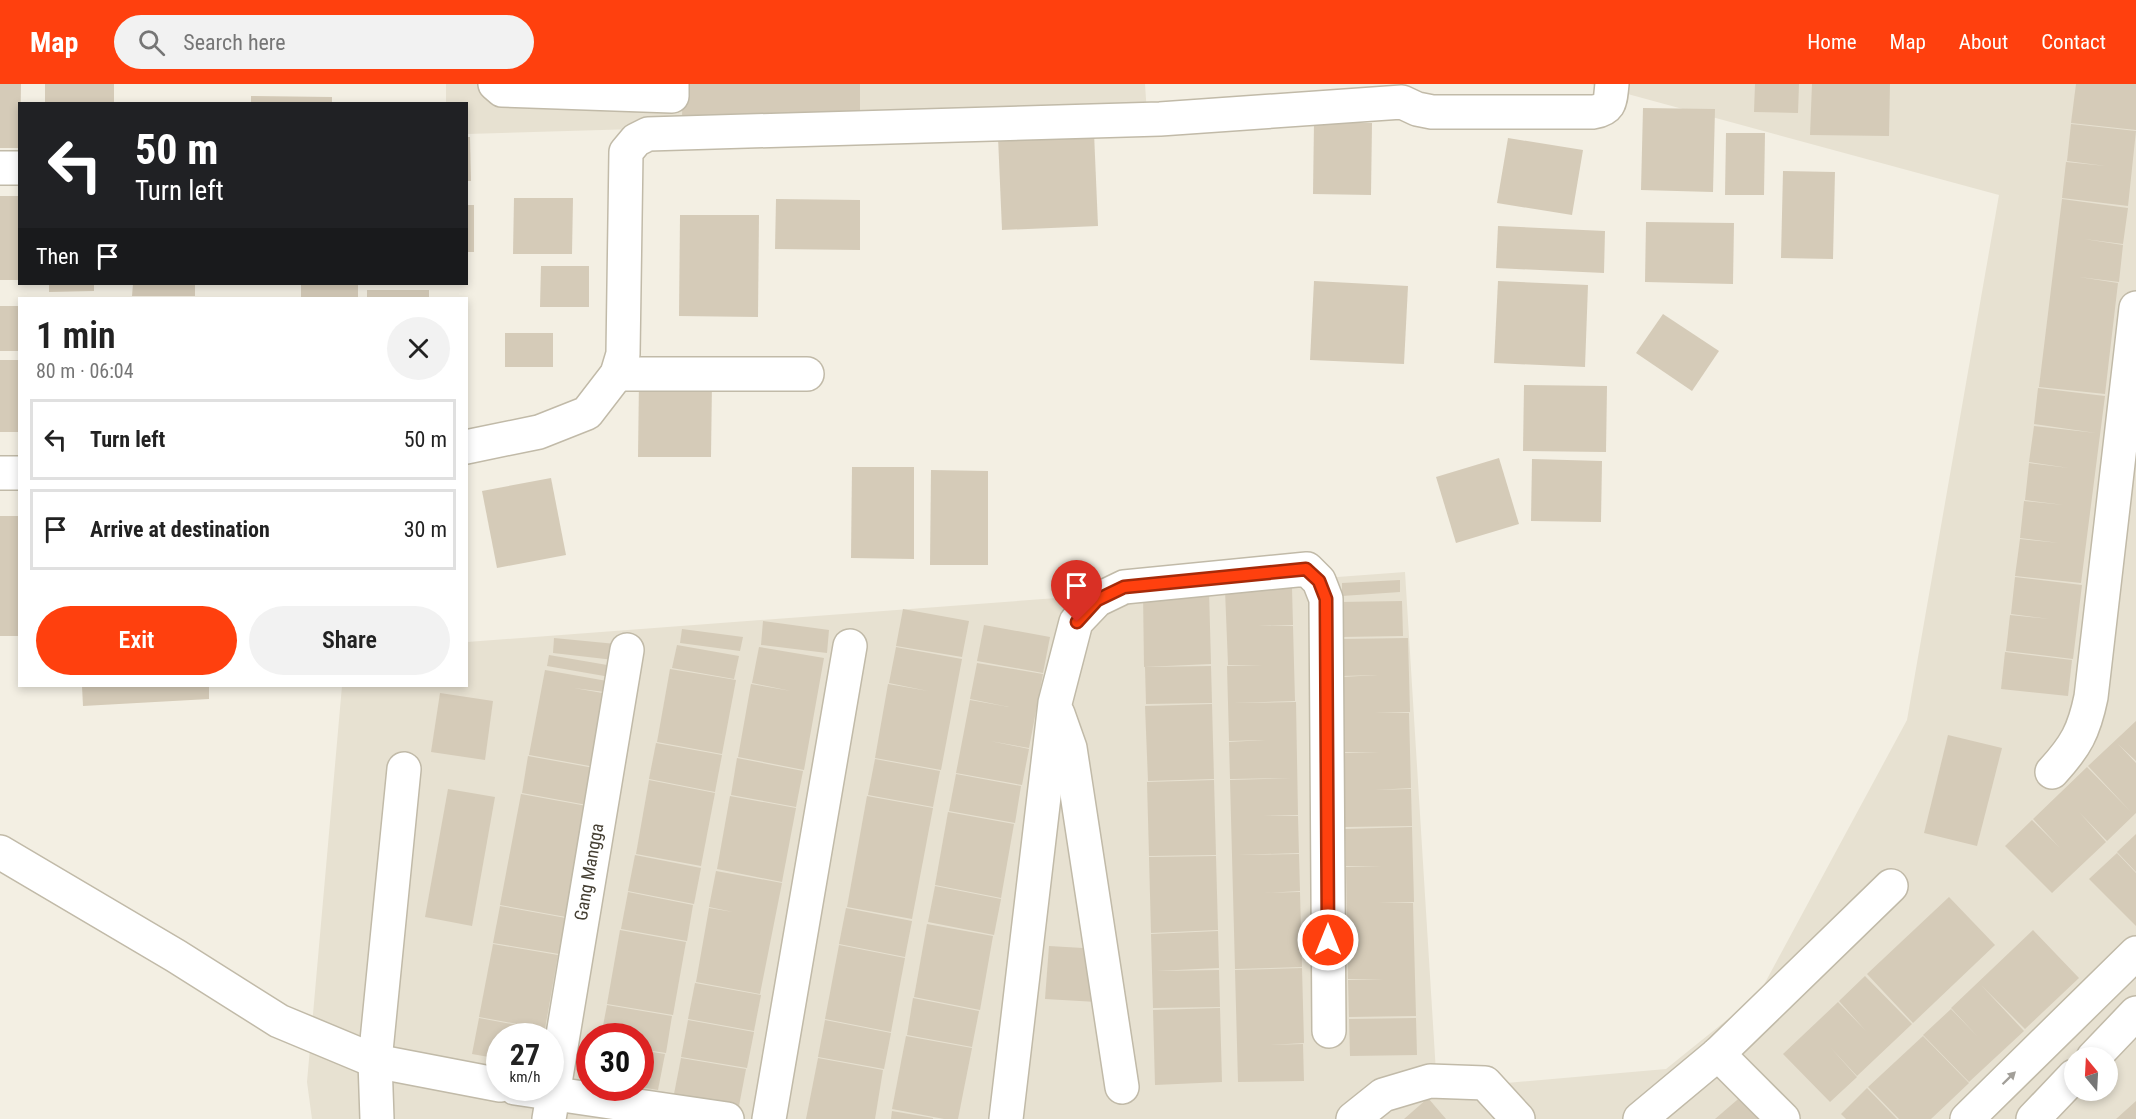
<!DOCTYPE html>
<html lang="en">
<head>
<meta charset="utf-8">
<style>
	body { margin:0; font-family:"Roboto Condensed",sans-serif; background:#f2f2f2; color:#222; height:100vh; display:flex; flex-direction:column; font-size:22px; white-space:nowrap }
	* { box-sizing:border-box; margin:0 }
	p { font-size:20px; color:#767676 }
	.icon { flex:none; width:33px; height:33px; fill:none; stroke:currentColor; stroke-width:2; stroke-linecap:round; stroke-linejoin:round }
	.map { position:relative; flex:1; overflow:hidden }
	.sheet { position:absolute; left:18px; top:213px; width:450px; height:390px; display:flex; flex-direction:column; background:#fff; border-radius:0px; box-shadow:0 3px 9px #0003 }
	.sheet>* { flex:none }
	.banner { position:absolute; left:18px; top:18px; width:450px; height:183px; border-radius:0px; box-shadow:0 3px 9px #0003; background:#202124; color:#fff; overflow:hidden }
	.needle { width:39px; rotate:342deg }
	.controls { position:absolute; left:2064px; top:963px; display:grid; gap:12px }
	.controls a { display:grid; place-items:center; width:54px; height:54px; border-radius:50%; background:#fff; box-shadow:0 3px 9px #0003; font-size:30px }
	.speed { position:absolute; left:486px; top:939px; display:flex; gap:12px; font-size:30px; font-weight:700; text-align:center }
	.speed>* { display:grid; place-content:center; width:78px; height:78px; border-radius:50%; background:#fff; box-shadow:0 3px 9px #0003; line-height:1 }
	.speed small { font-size:15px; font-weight:400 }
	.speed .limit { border:9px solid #d22; background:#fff; color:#111 }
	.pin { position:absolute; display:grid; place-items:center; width:51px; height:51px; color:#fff; margin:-62px -26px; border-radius:50% 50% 50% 0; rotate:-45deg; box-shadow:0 0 6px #0007 }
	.pin .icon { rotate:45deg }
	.me { position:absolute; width:66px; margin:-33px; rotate:0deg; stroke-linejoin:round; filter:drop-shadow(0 0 4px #0008) }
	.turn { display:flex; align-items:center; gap:21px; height:126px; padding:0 18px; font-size:27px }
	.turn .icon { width:78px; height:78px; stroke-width:2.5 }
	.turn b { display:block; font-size:42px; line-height:51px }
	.then { display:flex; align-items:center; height:57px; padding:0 18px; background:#0003; gap:12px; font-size:22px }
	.round { display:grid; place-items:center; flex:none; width:63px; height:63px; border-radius:32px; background:#f2f2f2 }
	.headline { display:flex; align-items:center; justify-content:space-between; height:102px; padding:0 18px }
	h1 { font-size:36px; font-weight:600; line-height:45px }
	.action { display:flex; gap:12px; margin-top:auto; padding:12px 18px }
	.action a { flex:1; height:69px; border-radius:36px; background:#ff400e; color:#fff; font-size:24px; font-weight:600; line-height:69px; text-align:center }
	.action a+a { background:#f2f2f2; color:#222 }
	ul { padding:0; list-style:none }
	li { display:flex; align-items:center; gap:18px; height:81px; margin:0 12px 9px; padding:0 6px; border:3px solid #e0e0e0; border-radius:0px }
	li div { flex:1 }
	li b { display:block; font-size:22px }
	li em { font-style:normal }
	header { display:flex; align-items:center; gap:36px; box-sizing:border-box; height:84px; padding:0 30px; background:#ff400e; color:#fff }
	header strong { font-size:28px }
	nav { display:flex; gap:33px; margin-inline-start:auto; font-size:21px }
	.search { width:420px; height:54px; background:#f2f2f2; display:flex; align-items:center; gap:15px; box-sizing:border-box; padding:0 21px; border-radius:33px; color:#767676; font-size:22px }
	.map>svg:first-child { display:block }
	.residential { fill:#e7e1d1; fill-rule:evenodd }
	.building { fill:#d5cbb8 }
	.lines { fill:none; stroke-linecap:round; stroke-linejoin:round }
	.street-casing { stroke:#c1baa8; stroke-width:36 }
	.street { stroke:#fff; stroke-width:33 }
	.oneway { fill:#a29f99 }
	.route-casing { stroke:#a62a09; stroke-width:15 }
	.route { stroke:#ff400e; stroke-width:10 }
	.labels { text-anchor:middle; stroke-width:4.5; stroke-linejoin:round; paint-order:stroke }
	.street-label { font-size:18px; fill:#453f33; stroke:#fff }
</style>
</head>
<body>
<header>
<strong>Map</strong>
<div class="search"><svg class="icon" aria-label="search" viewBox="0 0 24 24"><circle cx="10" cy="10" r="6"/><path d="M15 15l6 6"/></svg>Search here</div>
<nav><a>Home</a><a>Map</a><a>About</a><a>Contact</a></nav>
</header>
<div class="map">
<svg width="2136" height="1035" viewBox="0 0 2136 1035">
	<rect width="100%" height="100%" fill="#f3efe3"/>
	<g class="residential">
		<polygon points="446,0 1145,0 1147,30 467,50 466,20 446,20"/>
		<path d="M1591,0h545v1035h-1824l-5,-37 35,-396h124l1,-44 938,-70 32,517 229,-20 93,-75 148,-274 92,-525zM500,952h50v52h-50zM590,952h50v52h-50zM2074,974h34v32h-34z"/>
	</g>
	<g class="building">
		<polygon points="0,0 21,0 20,64 0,64"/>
		<rect x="45" y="0" width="69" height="20"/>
		<polygon points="683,0 860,0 860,33 682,32"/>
		<polygon points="1755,0 1799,0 1798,29 1754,28"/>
		<polygon points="1812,0 1890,0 1889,52 1810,51"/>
		<polygon points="2076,0 2136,0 2136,46 2071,39"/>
		<polygon points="251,12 332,13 332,20 251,20"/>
		<polygon points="1643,24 1715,25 1713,108 1641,106"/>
		<polygon points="1314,38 1372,39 1371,111 1313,110"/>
		<polygon points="2071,40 2136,47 2128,122 2062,114 2066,78 2106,82 2067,77"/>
		<polygon points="1094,49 1098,142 1002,146 998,53"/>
		<polygon points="1726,49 1765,49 1764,111 1725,111"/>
		<polygon points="466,53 470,53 471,97 466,97"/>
		<polygon points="1508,54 1583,66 1572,131 1497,119"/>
		<polygon points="1783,87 1835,88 1833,175 1781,174"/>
		<rect x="0" y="112" width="20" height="84"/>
		<polygon points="514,114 573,114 572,170 513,170"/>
		<polygon points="776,115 860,116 860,166 775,165"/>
		<polygon points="2062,115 2128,124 2123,160 2084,155 2123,161 2119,198 2079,193 2118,199 2105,310 2039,303"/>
		<rect x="466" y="121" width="8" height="47"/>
		<polygon points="680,131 759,131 758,233 679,232"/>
		<polygon points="1646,138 1734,139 1733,200 1645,198"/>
		<polygon points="1498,142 1605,147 1604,189 1496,184"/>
		<polygon points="541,182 589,182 589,223 540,223"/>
		<polygon points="1314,197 1408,202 1404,280 1310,276"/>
		<polygon points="1498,197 1588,201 1585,283 1494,279"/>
		<polygon points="49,200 94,200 94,207 49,208"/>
		<polygon points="133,200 195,200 195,212 132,212"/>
		<rect x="301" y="200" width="57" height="14"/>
		<rect x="367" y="206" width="62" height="8"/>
		<rect x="0" y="222" width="18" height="45"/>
		<polygon points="1663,230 1719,267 1692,307 1636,269"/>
		<rect x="505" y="249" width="48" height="34"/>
		<rect x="0" y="276" width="20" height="72"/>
		<polygon points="639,296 712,297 711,373 638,373"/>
		<polygon points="1524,301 1607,302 1606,368 1523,367"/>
		<polygon points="2038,304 2105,312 2081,499 2015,492 2020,455 2059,459 2020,454 2024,417 2064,421 2025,416 2029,379 2069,384 2029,378 2034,342 2096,349 2034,340"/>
		<polygon points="1499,374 1519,440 1456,459 1436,393"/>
		<polygon points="1532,375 1602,377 1601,438 1531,437"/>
		<polygon points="852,383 914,383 914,475 851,474"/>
		<polygon points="931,386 988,387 988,481 930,481"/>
		<polygon points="551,394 566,471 497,484 482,407"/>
		<rect x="0" y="432" width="20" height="120"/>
		<polygon points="2015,493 2082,501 2073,575 2006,567 2010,531 2050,535 2011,530"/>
		<polygon points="1400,496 1400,508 1342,512 1342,499"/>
		<polygon points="1292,504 1293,541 1258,542 1293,542 1295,617 1233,619 1296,618 1298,731 1263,732 1298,732 1299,769 1237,771 1299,770 1300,807 1264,809 1300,808 1302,883 1235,885 1230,696 1292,694 1230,695 1229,658 1265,656 1229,657 1227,582 1263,581 1228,581 1225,506"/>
		<polygon points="1209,506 1211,580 1144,583 1143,508"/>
		<polygon points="1402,517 1403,552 1341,553 1340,518"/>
		<polygon points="903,525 969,537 962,573 896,562"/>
		<polygon points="763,537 829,546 827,569 761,561"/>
		<polygon points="984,541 1050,553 1043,589 977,577"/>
		<polygon points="682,545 743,553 740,567 680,559"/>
		<polygon points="554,554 616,560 614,576 553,569"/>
		<polygon points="1408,554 1410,628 1374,629 1409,629 1411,704 1375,706 1411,705 1412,742 1345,743 1343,669 1380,668 1344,668 1342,593 1378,591 1342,592 1341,555"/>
		<polygon points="677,561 739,572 734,595 672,584"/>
		<polygon points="759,563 824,574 804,686 738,673 751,600 791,607 752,599"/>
		<polygon points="896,563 962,575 941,686 875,674 888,600 928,607 889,599"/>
		<polygon points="2005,568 2072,576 2068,612 2001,605"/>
		<polygon points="549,571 613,582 610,593 547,582"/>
		<polygon points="977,579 1043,590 1029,664 990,657 1029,665 1022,701 956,689 970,616 1009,623 970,615"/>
		<polygon points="1211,582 1212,619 1146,620 1145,583"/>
		<polygon points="670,585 736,596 722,670 657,658"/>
		<polygon points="545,586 607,597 605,608 574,604 608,610 595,683 529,671"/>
		<polygon points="82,602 209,602 209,615 83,622"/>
		<polygon points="440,609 493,617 485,676 431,668"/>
		<polygon points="1212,620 1214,695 1148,697 1145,622"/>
		<polygon points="2136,637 2136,677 2118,660 2136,679 2136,729 2107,757 2079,728 2106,758 2052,809 2005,762 2032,736 2060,764 2033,735 2087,683 2131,728 2088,682"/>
		<polygon points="1948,651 2002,664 1977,762 1924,749"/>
		<polygon points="656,659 722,671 715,708 649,695"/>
		<polygon points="528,672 594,684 587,721 522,709"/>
		<polygon points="737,674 803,687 796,723 731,711"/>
		<polygon points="875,675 940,687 933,723 868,711"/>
		<polygon points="956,690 1021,702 1015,739 949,727"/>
		<polygon points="649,696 715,709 701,782 636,770"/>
		<polygon points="1214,696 1216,771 1149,772 1147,698"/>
		<polygon points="448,705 495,713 472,842 425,833"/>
		<polygon points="521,710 587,722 566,833 500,821"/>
		<polygon points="730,712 796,724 782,798 717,785"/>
		<polygon points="867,712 933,724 912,835 847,823"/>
		<polygon points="948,728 1014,740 1001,814 935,801"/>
		<polygon points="1412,743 1414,818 1378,819 1413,819 1416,932 1349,933 1348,896 1384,896 1348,895 1346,783 1382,782 1346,782 1345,745"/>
		<polygon points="2136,750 2136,788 2117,768"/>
		<polygon points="2117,769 2136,789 2136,842 2089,795"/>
		<polygon points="635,771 701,784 694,820 628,807"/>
		<polygon points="1216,772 1218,846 1151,849 1149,773"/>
		<polygon points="716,787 782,799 760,910 696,898 709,824 733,828 709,823"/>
		<polygon points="935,802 1001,815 994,851 928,838"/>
		<polygon points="628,808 693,821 687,857 621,845"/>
		<polygon points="1949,813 1995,861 1913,939 1867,890"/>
		<polygon points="500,822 566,834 559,870 493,859"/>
		<polygon points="846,824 912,837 905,873 839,860"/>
		<polygon points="927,840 993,852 980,926 914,913"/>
		<polygon points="620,846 686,858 673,931 607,920"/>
		<polygon points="2033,846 2079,894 2025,945 1981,901 2024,947 1969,998 1923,951 1951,925 1978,953 1951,924"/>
		<polygon points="1218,847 1219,884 1156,887 1219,886 1220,923 1153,924 1151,850"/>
		<polygon points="493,860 558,871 545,945 479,933"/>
		<polygon points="839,861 905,874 891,948 825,935"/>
		<polygon points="1049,862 1100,865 1097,918 1045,915"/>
		<polygon points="1302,884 1304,959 1268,961 1303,960 1304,997 1238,998 1235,886"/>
		<polygon points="1865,892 1912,940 1857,992 1830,963 1857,993 1830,1018 1783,970 1838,918 1866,947 1839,917"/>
		<polygon points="695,899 761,911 754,947 688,935"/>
		<polygon points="913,914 979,927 972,963 907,951"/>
		<polygon points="607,921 672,932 666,969 640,965 640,952 601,952"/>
		<polygon points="1220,924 1222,998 1155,1001 1153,926"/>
		<polygon points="479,934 545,946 543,952 500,952 500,975 472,970"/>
		<polygon points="1416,934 1417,971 1350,972 1349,935"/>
		<polygon points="688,936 754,948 747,984 681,973"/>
		<polygon points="825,936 891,949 884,985 818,973"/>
		<polygon points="906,952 972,964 958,1035 944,1035 892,1025"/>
		<polygon points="1923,952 1969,999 1931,1035 1899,1035 1868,1003"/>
		<polygon points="640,966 665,970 658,1006 640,1003"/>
		<polygon points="681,974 746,985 739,1022 674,1010"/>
		<polygon points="818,974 883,986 875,1035 806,1035"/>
		<polygon points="1867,1004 1897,1035 1846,1035 1841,1030"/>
		<polygon points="1744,1010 1766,1035 1715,1035"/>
		<polygon points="1428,1014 1446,1035 1404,1035"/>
		<polygon points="2136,1017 2136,1035 2116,1035"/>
		<polygon points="892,1027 933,1034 933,1035 891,1035"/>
	</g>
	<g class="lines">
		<g class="street-casing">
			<g id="street">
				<polyline points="495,0 502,6 672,12 672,0"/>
				<polyline points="0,84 20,84"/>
				<polyline points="617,290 807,290"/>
				<path d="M466,363l73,-15 48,-19 30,-39 6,-20 3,-202 10,-12 12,-6 512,-15 242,-17 15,7 15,3h161c19,-3 17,-12 19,-28"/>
				<polyline points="0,389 20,389"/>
				<polyline points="1058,630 1070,664 1122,1003"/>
				<path d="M2052,688c24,-26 32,-41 39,-75l45,-389"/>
				<polyline points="0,768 176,872 279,937 375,977 500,1001"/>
				<polyline points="1718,970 1783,1035"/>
				<polyline points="2093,974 2136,929"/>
				<polyline points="515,1004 727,1035"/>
				<polyline points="377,1035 375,977 404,685"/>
				<polyline points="549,1035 627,566"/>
				<polyline points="769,1035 850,562"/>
				<polyline points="1006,1035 1055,619 1076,538 1097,516 1124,503 1307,485 1319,497 1326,515 1329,947"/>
				<polyline points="1353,1035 1383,1011 1430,997 1485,999 1518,1035"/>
				<polyline points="1640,1035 1718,970 1891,802"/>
				<polyline points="1967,1035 2136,869"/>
				<polyline points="2033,1035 2074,992"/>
			</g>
		</g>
		<use href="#street" class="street"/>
	</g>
	<defs><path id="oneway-solid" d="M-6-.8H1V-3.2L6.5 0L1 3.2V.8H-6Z" transform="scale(1.5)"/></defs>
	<use class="oneway" href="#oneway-solid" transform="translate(2009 994) rotate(-44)"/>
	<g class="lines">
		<g class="route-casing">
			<polyline id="route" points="1077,538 1097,516 1124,503 1306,485 1319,497 1326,515 1328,856"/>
		</g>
		<use href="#route" class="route"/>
	</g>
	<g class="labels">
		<g class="street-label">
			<text transform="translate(589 788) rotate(-80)" y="6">Gang Mangga</text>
		</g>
	</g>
</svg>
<div class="controls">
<a><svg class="needle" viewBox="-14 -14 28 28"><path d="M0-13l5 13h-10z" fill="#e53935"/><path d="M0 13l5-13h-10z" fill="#767676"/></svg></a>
</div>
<div class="speed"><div>27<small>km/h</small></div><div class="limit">30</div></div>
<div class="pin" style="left:1077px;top:538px;background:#d93025"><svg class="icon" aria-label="arrive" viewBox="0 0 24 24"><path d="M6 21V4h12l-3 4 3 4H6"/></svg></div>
<svg class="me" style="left:1328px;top:856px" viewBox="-20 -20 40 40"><circle r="17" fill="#ff400e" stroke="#fff" stroke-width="3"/><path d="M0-11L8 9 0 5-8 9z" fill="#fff"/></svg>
<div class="banner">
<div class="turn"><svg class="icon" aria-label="left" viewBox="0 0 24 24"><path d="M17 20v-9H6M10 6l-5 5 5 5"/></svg><div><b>50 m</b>Turn left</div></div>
<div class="then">Then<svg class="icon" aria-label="arrive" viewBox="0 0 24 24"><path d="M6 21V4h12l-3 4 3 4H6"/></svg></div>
</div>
<section class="sheet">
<div class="headline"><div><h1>1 min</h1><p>80 m · 06:04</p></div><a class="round"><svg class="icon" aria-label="close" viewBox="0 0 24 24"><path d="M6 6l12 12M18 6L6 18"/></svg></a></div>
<ul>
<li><svg class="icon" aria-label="left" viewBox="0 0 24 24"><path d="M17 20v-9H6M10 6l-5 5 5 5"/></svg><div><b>Turn left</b></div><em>50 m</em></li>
<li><svg class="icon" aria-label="arrive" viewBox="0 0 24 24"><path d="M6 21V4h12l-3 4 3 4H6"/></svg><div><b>Arrive at destination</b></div><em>30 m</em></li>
</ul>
<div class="action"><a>Exit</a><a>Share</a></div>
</section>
</div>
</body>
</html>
